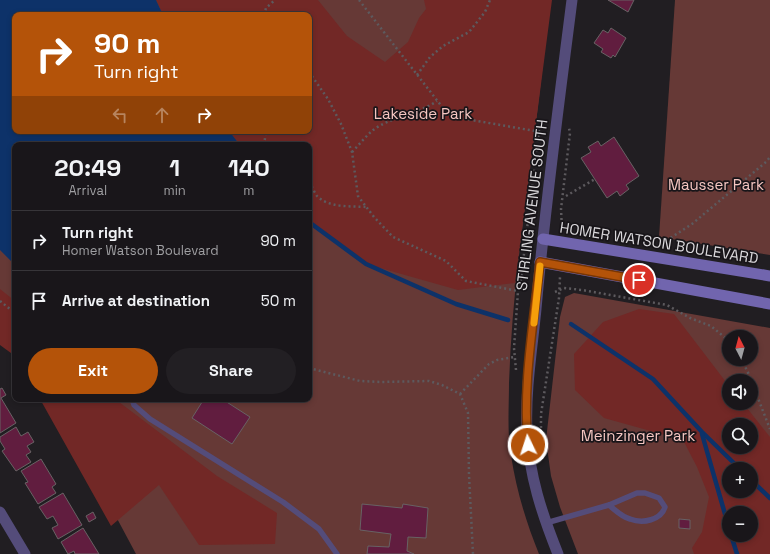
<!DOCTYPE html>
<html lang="en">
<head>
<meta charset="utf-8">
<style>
	body { margin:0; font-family:"Space Grotesk",sans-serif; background:#221f23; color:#f1f3f6; height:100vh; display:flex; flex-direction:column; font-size:15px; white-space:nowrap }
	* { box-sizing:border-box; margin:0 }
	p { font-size:13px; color:#9f9fa2 }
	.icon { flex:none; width:22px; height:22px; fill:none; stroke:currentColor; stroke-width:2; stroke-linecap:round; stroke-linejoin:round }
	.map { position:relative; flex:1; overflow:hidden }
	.panel { position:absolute; left:12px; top:142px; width:300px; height:260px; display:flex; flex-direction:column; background:#19161a; border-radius:8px; box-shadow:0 2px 6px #0003,0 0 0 1px #373539 }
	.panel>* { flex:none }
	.guide { position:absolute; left:12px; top:12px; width:300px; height:122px; border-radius:8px; box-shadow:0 2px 6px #0003,0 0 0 1px #373539; background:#b45309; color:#fff; overflow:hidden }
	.needle { width:26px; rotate:354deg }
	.controls { position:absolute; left:722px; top:330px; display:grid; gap:8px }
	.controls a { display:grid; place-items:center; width:36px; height:36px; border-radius:50%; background:#19161a; box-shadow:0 2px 6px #0003,0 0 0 1px #373539; font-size:20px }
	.pin { position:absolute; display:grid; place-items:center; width:34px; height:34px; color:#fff; margin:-17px; border:2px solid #fff; border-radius:50%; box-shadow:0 1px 4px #0007 }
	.me { position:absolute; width:44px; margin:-22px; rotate:356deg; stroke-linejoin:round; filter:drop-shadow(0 0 3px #0008) }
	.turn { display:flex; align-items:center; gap:14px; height:84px; padding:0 16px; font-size:18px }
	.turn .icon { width:52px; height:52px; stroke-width:2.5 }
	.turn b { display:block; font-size:28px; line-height:34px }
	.lanes { display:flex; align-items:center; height:38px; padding:0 16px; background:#0003; justify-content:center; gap:20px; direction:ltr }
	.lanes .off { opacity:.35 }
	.eta { display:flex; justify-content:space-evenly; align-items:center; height:68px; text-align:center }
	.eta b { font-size:24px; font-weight:700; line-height:28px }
	.cta { display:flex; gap:8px; margin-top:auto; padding:8px 16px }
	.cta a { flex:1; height:46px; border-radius:24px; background:#b45309; color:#fff; font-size:16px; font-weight:700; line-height:46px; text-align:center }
	.cta a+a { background:#221f23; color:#f1f3f6 }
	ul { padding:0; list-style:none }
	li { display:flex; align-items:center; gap:12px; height:60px; padding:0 16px; border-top:1px solid #373539 }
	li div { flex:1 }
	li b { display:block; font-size:15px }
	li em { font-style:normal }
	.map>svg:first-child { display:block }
	.green { fill:#663936; fill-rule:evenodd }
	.forest { fill:#722826; fill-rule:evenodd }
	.water { fill:#0d3269 }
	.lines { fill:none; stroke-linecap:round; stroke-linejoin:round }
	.stream { stroke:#0d3269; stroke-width:4.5 }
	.building { fill:#611d3f; stroke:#686264 }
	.path { stroke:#5d5a5e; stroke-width:2.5; stroke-dasharray:2 3; stroke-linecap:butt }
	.service { stroke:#544c7a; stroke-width:5.5 }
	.minor { stroke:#544c7a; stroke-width:11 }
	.tertiary { stroke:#544c7a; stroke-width:11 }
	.secondary { stroke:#7165ae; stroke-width:11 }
	.route-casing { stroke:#753606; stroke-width:10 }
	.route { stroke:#b45309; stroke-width:7 }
	.slow { stroke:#f59e0b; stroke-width:7 }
	.labels { text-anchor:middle; stroke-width:3.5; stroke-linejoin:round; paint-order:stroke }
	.park-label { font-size:15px; fill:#f5c6c1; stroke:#181519 }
	.street-label { font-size:15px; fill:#dad8db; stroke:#181519 }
</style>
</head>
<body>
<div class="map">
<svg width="770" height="554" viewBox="0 0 770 554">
	<rect width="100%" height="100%" fill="#211e22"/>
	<g class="green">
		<path d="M0,0h550c-7,69 -16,138 -25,208 -8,58 -14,116 -16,175 0,23 -2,48 2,72 5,34 15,67 28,99h-403l-31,-58 -57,-97h261v-254h-294v198l-15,-25zM15,15h294v116h-294z"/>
		<polygon points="675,0 770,0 770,255 659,237"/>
		<path d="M574,293l196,35v226h-192l-18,-47 -9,-31 -5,-36 14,-123 5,-20zM729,337h22v22h-22zM729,381h22v22h-22zM729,425h22v22h-22zM729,469h22v22h-22zM729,513h22v22h-22z"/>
	</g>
	<g class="forest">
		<polygon points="156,0 318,0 347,36 385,62 408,42 419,18 426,9 424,0 552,0 515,283 458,290 366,264 309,222 309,145 240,145 229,131 309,131 309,15 163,15"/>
		<polygon points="0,289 15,301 15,356 0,345"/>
		<path d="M639,309l35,5 55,72v17h14l27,34v117h-76l-2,-6 10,-16 7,-35 -12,-30 -14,-27 -79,-22 -29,-28 -1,-36 29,-32zM729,425h22v22h-22zM729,469h22v22h-22zM729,513h22v22h-22z"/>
		<polygon points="40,399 115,399 217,476 277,513 275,544 199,545 159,485 111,526"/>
	</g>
	<polygon class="water" points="0,0 156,0 163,15 15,15 15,131 229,131 240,145 15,145 15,265 0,250"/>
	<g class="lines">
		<g class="stream">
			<polyline points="309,222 366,264 456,304 508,320"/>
			<polyline points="571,324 653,379 702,432 740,469"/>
			<polyline points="702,434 729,528"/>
			<polyline points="751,480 770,498"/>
			<polyline points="731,535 737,554"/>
		</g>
	</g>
	<g class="building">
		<polygon points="608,0 634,0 628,12"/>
		<polygon points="611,28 626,38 615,57 613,55 611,58 601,52 603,49 594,43 603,30 608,33"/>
		<polygon points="614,137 639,176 626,185 629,189 620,196 617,191 607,198 581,158 591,152 588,147 598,141 601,146"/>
		<polygon points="2,388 6,395 1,398 16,423 0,433 0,389"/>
		<polygon points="204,399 222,399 250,417 232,444 192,418"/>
		<polygon points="16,427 21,436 28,432 34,442 27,446 31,452 26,455 31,462 16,471 2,451 5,449 0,441 0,437"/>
		<polygon points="41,459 56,484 52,487 56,493 38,504 25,483 28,482 21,471"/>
		<polygon points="63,493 82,525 58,539 52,528 58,525 53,516 47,519 39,507"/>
		<polygon points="362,504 402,508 403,504 428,508 426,538 408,537 407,551 414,554 367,554 368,546 389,547 391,534 360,530"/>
		<polygon points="93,512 96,518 89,522 86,516"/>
		<polygon points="679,519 690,520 690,529 679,528"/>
		<polygon points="83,528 99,554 75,554 74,551 68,554 61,542"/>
	</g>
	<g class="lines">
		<g class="path">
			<polyline points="359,0 443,108 466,119 535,131"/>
			<polyline points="264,15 266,8 275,0"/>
			<polyline points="309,72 328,99 341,124 352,152 358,196 374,217 393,237 446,261 466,281 518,291"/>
			<polyline points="417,75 430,57 443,46 469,32 485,12 490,0"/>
			<polyline points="264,145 266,131"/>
			<path d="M352,152c7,-7 13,-15 20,-21 17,-14 46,-17 65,-30"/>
			<path d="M309,182c3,4 5,10 8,14 11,12 35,10 49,11"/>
			<polyline points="566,196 595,179"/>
			<polyline points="562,230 561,209 570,133 569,128"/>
			<polyline points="658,246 692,224 766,162 770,157"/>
			<polyline points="555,292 564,288 582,290 667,305 690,318 711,326 729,341"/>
			<polyline points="0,301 15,313"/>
			<polyline points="740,359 747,370 770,429"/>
			<polyline points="309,368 360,381 380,382 429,381 442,385 460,394 468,413 469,475 473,554"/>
			<polyline points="516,370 514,348 518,291 520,287 539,130 543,124"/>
			<polyline points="460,394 489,364 497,360 514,357"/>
			<polyline points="541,428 541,414 559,298 560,277"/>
		</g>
		<g class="service">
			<polyline points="132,399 134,405 150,419 283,502 319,529 337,554"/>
			<path d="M546,523l63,-18 28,-12h8l14,5 6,9c-4,13 -22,17 -35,12 -8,-2 -15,-9 -21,-14"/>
		</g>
		<polyline class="minor" points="0,512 25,554"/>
		<path class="tertiary" d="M558,554c-16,-40 -29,-79 -31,-122 -2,-41 5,-82 9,-123 9,-104 23,-206 36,-309"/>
		<g class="secondary">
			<polyline points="543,239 770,276"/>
			<polyline points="540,262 770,304"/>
		</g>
	</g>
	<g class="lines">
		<g class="route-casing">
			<path id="route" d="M528,445c-6,-60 6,-123 12,-183l99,18"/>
		</g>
		<use href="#route" class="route"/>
		<polyline class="slow" points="534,323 540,266"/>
	</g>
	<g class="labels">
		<g class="park-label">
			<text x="423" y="119">Lakeside Park</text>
			<text x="716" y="190">Mausser Park</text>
			<text x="638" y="441">Meinzinger Park</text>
		</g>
		<g class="street-label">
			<text transform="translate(532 205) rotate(-83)" y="5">STIRLING AVENUE SOUTH</text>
			<text transform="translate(659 243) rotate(9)" y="5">HOMER WATSON BOULEVARD</text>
		</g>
	</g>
</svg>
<div class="controls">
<a><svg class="needle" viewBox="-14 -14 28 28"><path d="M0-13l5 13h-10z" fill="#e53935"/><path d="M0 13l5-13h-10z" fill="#9f9fa2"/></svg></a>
<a><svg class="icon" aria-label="sound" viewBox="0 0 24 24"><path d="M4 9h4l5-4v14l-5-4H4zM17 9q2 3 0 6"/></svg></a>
<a><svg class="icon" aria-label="search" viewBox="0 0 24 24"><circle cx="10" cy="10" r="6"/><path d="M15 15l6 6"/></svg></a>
<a>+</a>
<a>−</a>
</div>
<div class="pin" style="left:639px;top:280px;background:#d93025"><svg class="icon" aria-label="arrive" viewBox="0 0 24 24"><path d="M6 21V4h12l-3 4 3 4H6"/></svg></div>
<svg class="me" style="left:528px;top:445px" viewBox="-20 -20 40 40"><circle r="17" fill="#b45309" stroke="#fff" stroke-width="3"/><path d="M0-11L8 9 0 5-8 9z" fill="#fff"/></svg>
<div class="guide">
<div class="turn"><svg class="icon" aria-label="right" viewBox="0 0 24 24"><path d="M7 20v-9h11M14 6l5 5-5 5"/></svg><div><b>90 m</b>Turn right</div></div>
<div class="lanes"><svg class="icon off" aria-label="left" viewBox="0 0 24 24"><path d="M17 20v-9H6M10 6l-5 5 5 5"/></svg><svg class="icon off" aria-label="ahead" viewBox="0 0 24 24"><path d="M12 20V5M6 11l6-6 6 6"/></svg><svg class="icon" aria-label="right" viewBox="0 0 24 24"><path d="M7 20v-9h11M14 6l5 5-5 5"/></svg></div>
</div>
<section class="panel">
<div class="eta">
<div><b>20:49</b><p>Arrival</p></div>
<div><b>1</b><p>min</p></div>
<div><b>140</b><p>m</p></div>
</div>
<ul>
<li><svg class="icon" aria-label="right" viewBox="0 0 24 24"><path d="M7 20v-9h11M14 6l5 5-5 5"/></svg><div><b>Turn right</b><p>Homer Watson Boulevard</p></div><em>90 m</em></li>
<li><svg class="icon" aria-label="arrive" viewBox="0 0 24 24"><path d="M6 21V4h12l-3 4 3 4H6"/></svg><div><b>Arrive at destination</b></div><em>50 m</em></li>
</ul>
<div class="cta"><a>Exit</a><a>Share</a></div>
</section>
</div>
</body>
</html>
